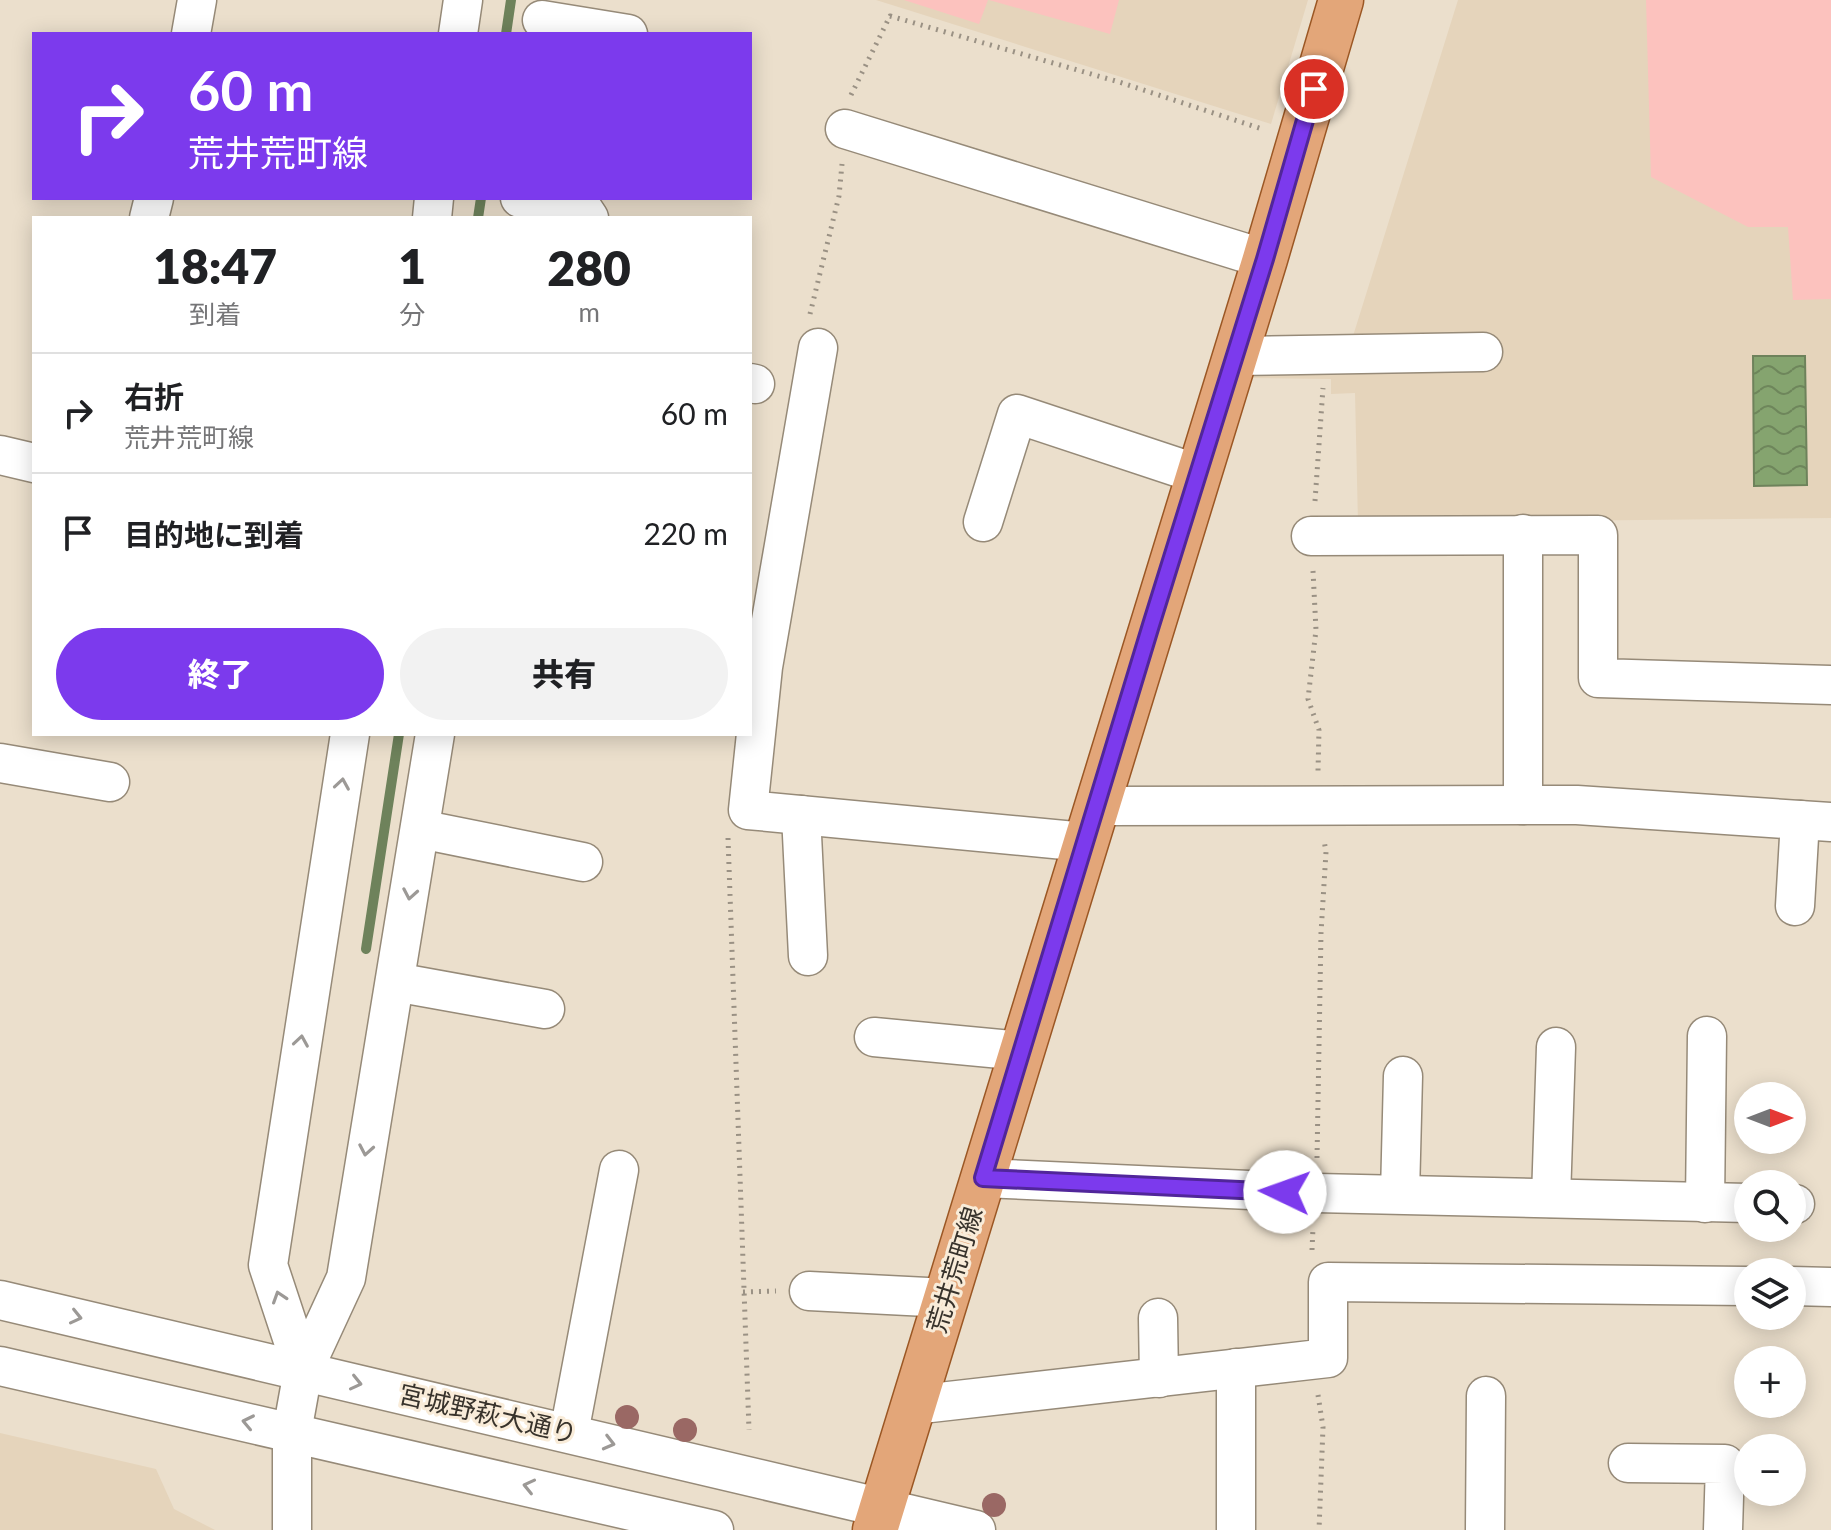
<!DOCTYPE html>
<html lang="ja">
<head>
<meta charset="utf-8">
<style>
	body { margin:0; font-family:Lato,"Noto Sans JP",sans-serif; background:#f2f2f2; color:#202124; height:100vh; display:flex; flex-direction:column; font-size:30px; white-space:nowrap }
	* { box-sizing:border-box; margin:0 }
	p { font-size:26px; color:#757577 }
	.icon { flex:none; width:44px; height:44px; fill:none; stroke:currentColor; stroke-width:2; stroke-linecap:round; stroke-linejoin:round }
	.map { position:relative; flex:1; overflow:hidden }
	.panel { position:absolute; left:32px; top:216px; width:720px; height:520px; display:flex; flex-direction:column; background:#fff; border-radius:0px; box-shadow:0 4px 20px #0003 }
	.panel>* { flex:none }
	.guide { position:absolute; left:32px; top:32px; width:720px; height:168px; border-radius:0px; box-shadow:0 4px 20px #0003; background:#7c3aed; color:#fff; overflow:hidden }
	.needle { width:52px; rotate:90deg }
	.fabs { position:absolute; left:1734px; top:1082px; display:grid; gap:16px }
	.fabs a { display:grid; place-items:center; width:72px; height:72px; border-radius:50%; background:#fff; box-shadow:0 4px 20px #0003; font-size:40px }
	.pin { position:absolute; display:grid; place-items:center; width:68px; height:68px; color:#fff; margin:-34px; border:4px solid #fff; border-radius:50%; box-shadow:0 2px 8px #0007 }
	.me { position:absolute; width:88px; margin:-44px; rotate:273deg; stroke-linejoin:round; filter:drop-shadow(0 0 6px #0008) }
	.turn { display:flex; align-items:center; gap:28px; height:168px; padding:0 24px; font-size:36px }
	.turn .icon { width:104px; height:104px; stroke-width:2.5 }
	.turn b { display:block; font-size:56px; line-height:68px }
	.eta { display:flex; justify-content:space-evenly; align-items:center; height:136px; text-align:center }
	.eta b { font-size:48px; font-weight:800; line-height:56px }
	.primary-button { display:flex; gap:16px; margin-top:auto; padding:16px 24px }
	.primary-button a { flex:1; height:92px; border-radius:48px; background:#7c3aed; color:#fff; font-size:32px; font-weight:800; line-height:92px; text-align:center }
	.primary-button a+a { background:#f2f2f2; color:#202124 }
	ul { padding:0; list-style:none }
	li { display:flex; align-items:center; gap:24px; height:120px; padding:0 24px; border-top:2px solid #e0e0e0 }
	li div { flex:1 }
	li b { display:block; font-size:30px }
	li em { font-style:normal }
	.map>svg:first-child { display:block }
	.built { fill:#e5d4bb }
	.pitch { fill:#fcc2be }
	.water { fill:url(#water-waves); stroke:#6e825b; stroke-width:2 }
	.lines { fill:none; stroke-linecap:round; stroke-linejoin:round }
	.stream { stroke:#6e825b; stroke-width:10 }
	.minor-casing { stroke:#968a78; stroke-width:41 }
	.major-casing { stroke:#9b5724; stroke-width:47 }
	.path { stroke:#9a9184; stroke-width:5; stroke-dasharray:2 6; stroke-linecap:butt }
	.minor { stroke:#fff; stroke-width:38 }
	.major { stroke:#e3a679; stroke-width:44 }
	.tree { fill:#9a6864 }
	.oneway { stroke:#9c9996 }
	.route-casing { stroke:#51269a; stroke-width:20 }
	.route { stroke:#7c3aed; stroke-width:14 }
	.labels { text-anchor:middle; stroke-width:6; stroke-linejoin:round; paint-order:stroke }
	.street-label { font-size:26px; fill:#38332c; stroke:#f9ecd9 }
</style>
</head>
<body>
<div class="map">
<svg width="1831" height="1530" viewBox="0 0 1831 1530">
	<defs>
		<pattern id="water-waves" width="16" height="10" patternUnits="userSpaceOnUse" patternTransform="scale(2)"><rect width="16" height="10" fill="#85a46f"/><path d="M0 5q4-4 8 0t8 0" fill="none" stroke="#6e865b"/></pattern>
	</defs>
	<rect width="100%" height="100%" fill="#ebdfcc"/>
	<g class="built">
		<polygon points="876,0 1308,0 1271,124"/>
		<polygon points="1458,0 1831,0 1831,518 1358,523 1355,393 1331,394 1331,379 1252,378 1263,338 1353,336"/>
		<polygon points="0,1433 156,1469 174,1509 215,1530 0,1530"/>
	</g>
	<g class="pitch">
		<polygon points="904,0 988,0 979,24"/>
		<polygon points="989,0 1119,0 1110,34"/>
		<polygon points="1646,0 1831,0 1831,299 1793,300 1788,227 1748,227 1651,177"/>
	</g>
	<polygon class="water" points="1753,356 1805,356 1807,485 1754,486"/>
	<g class="lines">
		<g class="stream">
			<polyline points="506,34 511,0"/>
			<polyline points="478,218 481,198"/>
			<polyline points="366,949 399,734"/>
		</g>
		<g class="minor-casing">
			<g id="minor">
				<polyline points="542,20 628,34"/>
				<polyline points="191,34 197,0"/>
				<polyline points="458,34 463,0"/>
				<polyline points="845,129 1265,259"/>
				<polyline points="520,198 581,206 589,218"/>
				<polyline points="149,218 154,198"/>
				<polyline points="432,218 434,198"/>
				<polyline points="818,348 763,667 748,810 1085,842"/>
				<polyline points="1235,356 1483,352"/>
				<polyline points="750,383 755,384"/>
				<polyline points="0,455 34,463"/>
				<polyline points="983,522 1017,414 1198,474"/>
				<polyline points="1311,536 1598,535 1598,678 1831,685"/>
				<polyline points="0,763 110,782"/>
				<polyline points="1523,805 1523,534"/>
				<polyline points="1097,806 1577,805 1831,822"/>
				<polyline points="801,815 808,956"/>
				<polyline points="420,829 583,862"/>
				<polyline points="1795,906 1800,820"/>
				<polyline points="395,982 545,1009"/>
				<polyline points="874,1037 1022,1051"/>
				<polyline points="983,1178 1316,1193 1748,1203"/>
				<polyline points="1400,1194 1403,1076"/>
				<polyline points="1551,1198 1556,1047"/>
				<polyline points="1705,1203 1707,1036"/>
				<polyline points="1792,1204 1795,1204"/>
				<polyline points="1792,1286 1831,1287"/>
				<polyline points="809,1291 947,1298"/>
				<polyline points="0,1300 976,1530"/>
				<polyline points="1158,1318 1159,1378"/>
				<polyline points="0,1366 714,1530"/>
				<polyline points="1236,1368 1236,1530"/>
				<polyline points="303,1371 268,1265 350,734"/>
				<polyline points="913,1405 1328,1358 1328,1282 1748,1286"/>
				<polyline points="569,1433 619,1170"/>
				<polyline points="1628,1463 1725,1464 1723,1530"/>
				<polyline points="292,1530 292,1432 303,1371 346,1278 435,734"/>
				<polyline points="1485,1530 1486,1396"/>
			</g>
		</g>
		<g class="major-casing">
			<polyline id="major" points="875,1530 1265,259 1341,0"/>
		</g>
		<g class="path">
			<polyline points="851,95 890,16 1119,82 1262,129"/>
			<polyline points="810,314 839,196 842,164"/>
			<polyline points="1315,501 1323,388"/>
			<polyline points="1313,571 1316,630 1308,699 1319,730 1318,771"/>
			<polyline points="728,838 749,1430"/>
			<polyline points="1317,1158 1321,933 1326,852 1324,840"/>
			<polyline points="1312,1250 1313,1228"/>
			<polyline points="743,1292 776,1291"/>
			<polyline points="1318,1395 1323,1427 1319,1530"/>
		</g>
		<use href="#minor" class="minor"/>
		<use href="#major" class="major"/>
	</g>
	<g class="tree">
		<circle cx="627" cy="1417" r="12"/>
		<circle cx="685" cy="1430" r="12"/>
		<circle cx="994" cy="1505" r="12"/>
	</g>
	<defs><path id="oneway-chevron" d="M-2-3.5L2.5 0L-2 3.5" fill="none" stroke-width="1.6" stroke-linecap="round" stroke-linejoin="round" transform="scale(2)"/></defs>
	<g class="oneway">
		<use href="#oneway-chevron" transform="translate(342 784) rotate(-81)"/>
		<use href="#oneway-chevron" transform="translate(410 894) rotate(100)"/>
		<use href="#oneway-chevron" transform="translate(301 1041) rotate(-81)"/>
		<use href="#oneway-chevron" transform="translate(366 1150) rotate(100)"/>
		<use href="#oneway-chevron" transform="translate(279 1297) rotate(-108)"/>
		<use href="#oneway-chevron" transform="translate(76 1317) rotate(13)"/>
		<use href="#oneway-chevron" transform="translate(356 1383) rotate(13)"/>
		<use href="#oneway-chevron" transform="translate(248 1422) rotate(-168)"/>
		<use href="#oneway-chevron" transform="translate(609 1443) rotate(14)"/>
		<use href="#oneway-chevron" transform="translate(529 1486) rotate(-167)"/>
	</g>
	<g class="lines">
		<g class="route-casing">
			<polyline id="route" points="1285,1192 983,1178 1151,625 1265,259 1314,89"/>
		</g>
		<use href="#route" class="route"/>
	</g>
	<g class="labels">
		<g class="street-label">
			<text transform="translate(955 1270) rotate(-73)" y="9">荒井荒町線</text>
			<text transform="translate(488 1414) rotate(13)" y="9">宮城野萩大通り</text>
		</g>
	</g>
</svg>
<div class="fabs">
<a><svg class="needle" viewBox="-14 -14 28 28"><path d="M0-13l5 13h-10z" fill="#e53935"/><path d="M0 13l5-13h-10z" fill="#757577"/></svg></a>
<a><svg class="icon" aria-label="search" viewBox="0 0 24 24"><circle cx="10" cy="10" r="6"/><path d="M15 15l6 6"/></svg></a>
<a><svg class="icon" aria-label="layers" viewBox="0 0 24 24"><path d="M12 4l9 5-9 5-9-5zM3 14l9 5 9-5"/></svg></a>
<a>+</a>
<a>−</a>
</div>
<div class="pin" style="left:1314px;top:89px;background:#d93025"><svg class="icon" aria-label="arrive" viewBox="0 0 24 24"><path d="M6 21V4h12l-3 4 3 4H6"/></svg></div>
<svg class="me" style="left:1285px;top:1192px" viewBox="-20 -20 40 40"><circle r="19" fill="#fff"/><path d="M0-13L10 11 0 6-10 11z" fill="#7c3aed"/></svg>
<div class="guide">
<div class="turn"><svg class="icon" aria-label="right" viewBox="0 0 24 24"><path d="M7 20v-9h11M14 6l5 5-5 5"/></svg><div><b>60 m</b>荒井荒町線</div></div>
</div>
<section class="panel">
<div class="eta">
<div><b>18:47</b><p>到着</p></div>
<div><b>1</b><p>分</p></div>
<div><b>280</b><p>m</p></div>
</div>
<ul>
<li><svg class="icon" aria-label="right" viewBox="0 0 24 24"><path d="M7 20v-9h11M14 6l5 5-5 5"/></svg><div><b>右折</b><p>荒井荒町線</p></div><em>60 m</em></li>
<li><svg class="icon" aria-label="arrive" viewBox="0 0 24 24"><path d="M6 21V4h12l-3 4 3 4H6"/></svg><div><b>目的地に到着</b></div><em>220 m</em></li>
</ul>
<div class="primary-button"><a>終了</a><a>共有</a></div>
</section>
</div>
</body>
</html>
